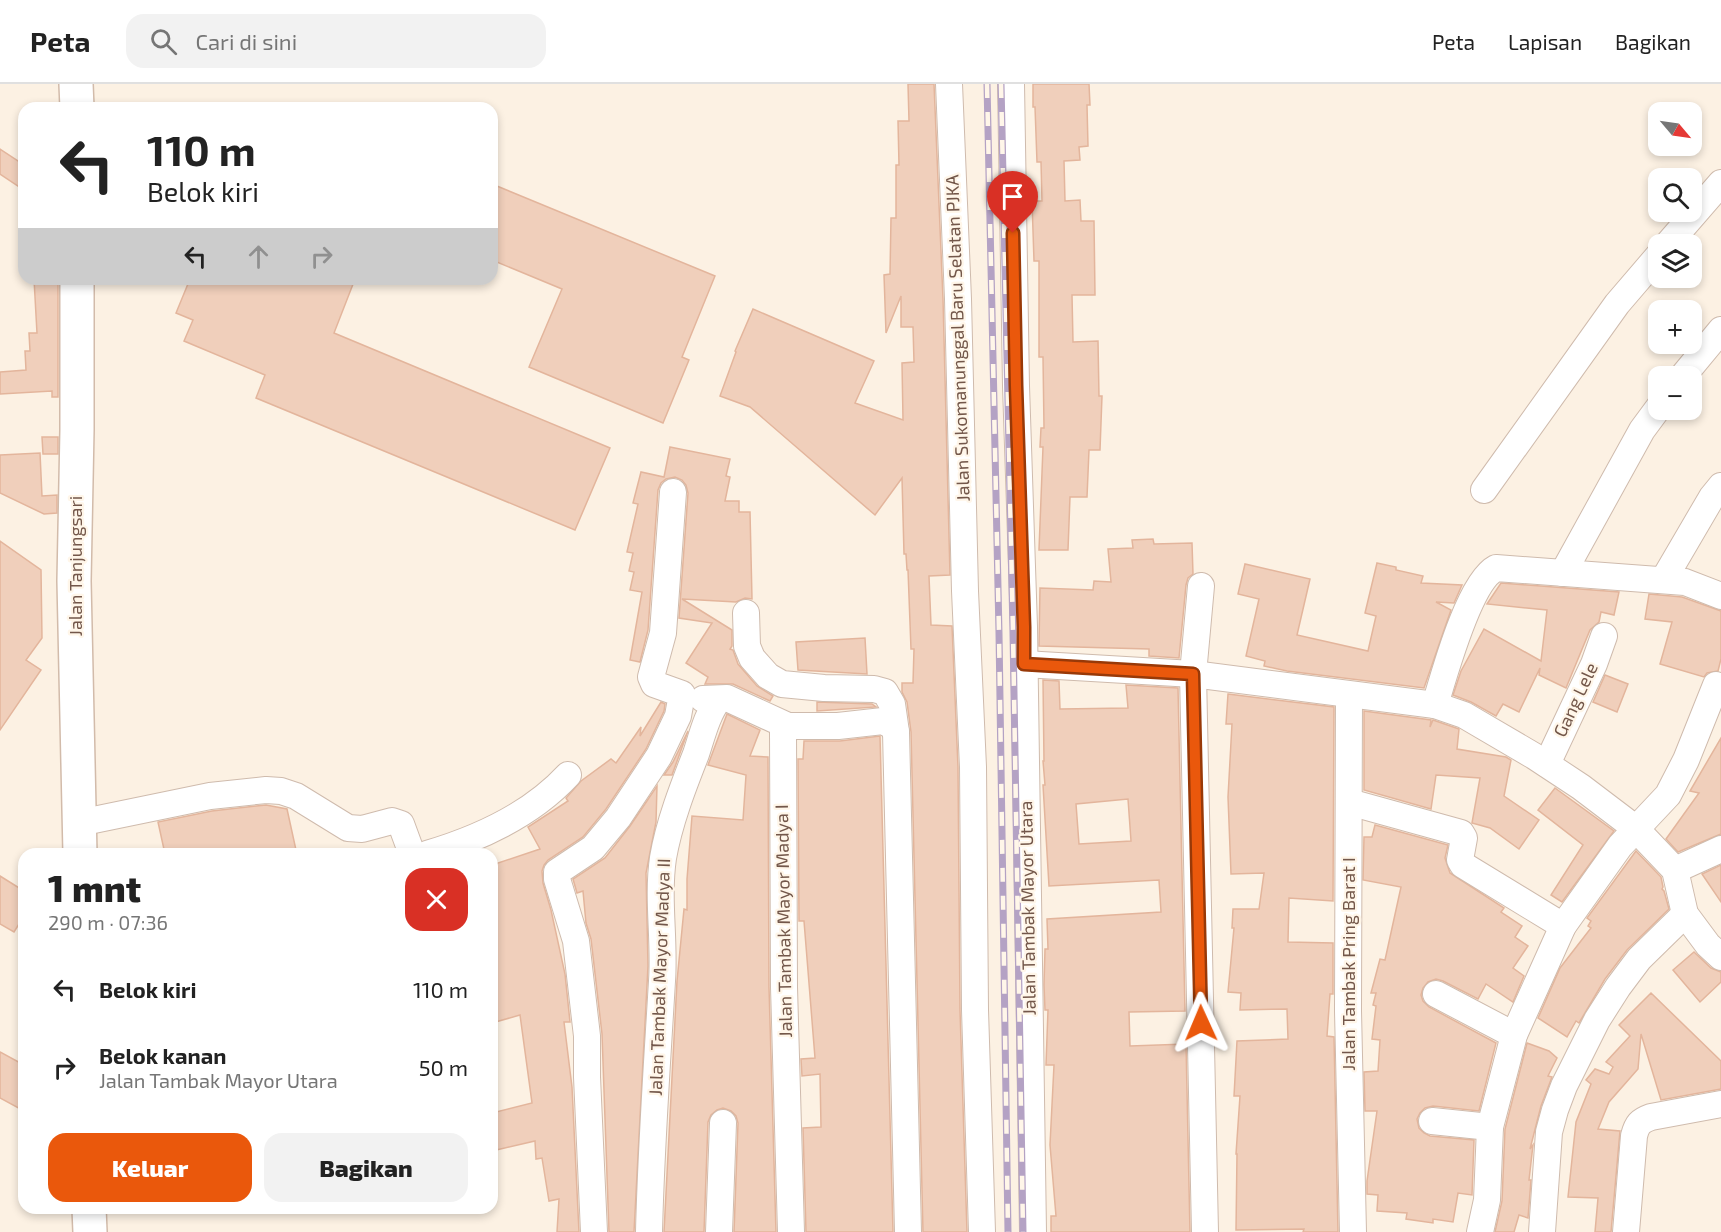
<!DOCTYPE html>
<html lang="id">
<head>
<meta charset="utf-8">
<style>
	body { margin:0; font-family:"Exo 2",sans-serif; background:#f2f2f2; color:#222; height:100vh; display:flex; flex-direction:column; font-size:22px; white-space:nowrap }
	* { box-sizing:border-box; margin:0 }
	p { font-size:20px; color:#767676 }
	.icon { flex:none; width:33px; height:33px; fill:none; stroke:currentColor; stroke-width:2; stroke-linecap:round; stroke-linejoin:round }
	.map { position:relative; flex:1; overflow:hidden }
	.details { position:absolute; left:18px; top:764px; width:480px; height:366px; display:flex; flex-direction:column; background:#fff; border-radius:18px; box-shadow:0 3px 9px #0003 }
	.details>* { flex:none }
	.top-card { position:absolute; left:18px; top:18px; width:480px; height:183px; border-radius:18px; box-shadow:0 3px 9px #0003; background:#fff; color:#222; overflow:hidden }
	.needle { width:39px; rotate:119deg }
	.controls { position:absolute; left:1648px; top:18px; display:grid; gap:12px }
	.controls a { display:grid; place-items:center; width:54px; height:54px; border-radius:12px; background:#fff; box-shadow:0 3px 9px #0003; font-size:30px }
	.pin { position:absolute; display:grid; place-items:center; width:51px; height:51px; color:#fff; margin:-62px -26px; border-radius:50% 50% 50% 0; rotate:-45deg; box-shadow:0 0 6px #0007 }
	.pin .icon { rotate:45deg }
	.me { position:absolute; width:66px; margin:-33px; rotate:359deg; stroke-linejoin:round; filter:drop-shadow(0 0 4px #0008) }
	.turn { display:flex; align-items:center; gap:21px; height:126px; padding:0 30px; font-size:27px }
	.turn .icon { width:78px; height:78px; stroke-width:2.5 }
	.turn b { display:block; font-size:42px; line-height:51px }
	.lanes { display:flex; align-items:center; height:57px; padding:0 30px; background:#0003; justify-content:center; gap:30px; direction:ltr }
	.lanes .off { opacity:.35 }
	.round { display:grid; place-items:center; flex:none; width:63px; height:63px; border-radius:18px; background:#f2f2f2 }
	.overview { display:flex; align-items:center; justify-content:space-between; height:102px; padding:0 30px }
	h1 { font-size:36px; font-weight:800; line-height:45px }
	.primary-button { display:flex; gap:12px; margin-top:auto; padding:12px 30px }
	.primary-button a { flex:1; height:69px; border-radius:18px; background:#ea580c; color:#fff; font-size:24px; font-weight:800; line-height:69px; text-align:center }
	.primary-button a+a { background:#f2f2f2; color:#222 }
	ul { padding:0; list-style:none }
	li { display:flex; align-items:center; gap:18px; height:78px; padding:0 30px }
	li div { flex:1 }
	li b { display:block; font-size:22px }
	li em { font-style:normal }
	header { display:flex; align-items:center; gap:36px; box-sizing:border-box; height:84px; padding:0 30px; background:#fff; border-bottom:2px solid #e0e0e0 }
	header strong { font-size:28px }
	nav { display:flex; gap:33px; margin-inline-start:auto; font-size:21px }
	.search { width:420px; height:54px; background:#f2f2f2; display:flex; align-items:center; gap:15px; box-sizing:border-box; padding:0 21px; border-radius:18px; color:#767676; font-size:22px }
	.map>svg:first-child { display:block }
	.building { fill:#f0cfbb; stroke:#e3b59c; stroke-width:1.5; fill-rule:evenodd }
	.lines { fill:none; stroke-linecap:round; stroke-linejoin:round }
	.minor-casing { stroke:#cfbbad; stroke-width:28 }
	.secondary-casing { stroke:#d2bbaa; stroke-width:36 }
	.minor { stroke:#fff; stroke-width:26 }
	.secondary { stroke:#fff; stroke-width:33 }
	.rail-casing { stroke:#b4a2c4; stroke-width:7 }
	.rail { stroke:#fff6e9; stroke-width:4.5; stroke-dasharray:14; stroke-linecap:butt }
	.route-casing { stroke:#983908; stroke-width:15 }
	.route { stroke:#ea580c; stroke-width:10 }
	.labels { text-anchor:middle; stroke-width:4.5; stroke-linejoin:round; paint-order:stroke }
	.street-label { font-size:18px; fill:#73574a; stroke:#fff6e9 }
</style>
</head>
<body>
<header>
<strong>Peta</strong>
<div class="search"><svg class="icon" aria-label="search" viewBox="0 0 24 24"><circle cx="10" cy="10" r="6"/><path d="M15 15l6 6"/></svg>Cari di sini</div>
<nav><a>Peta</a><a>Lapisan</a><a>Bagikan</a></nav>
</header>
<div class="map">
<svg width="1721" height="1148" viewBox="0 0 1721 1148">
	<rect width="100%" height="100%" fill="#fcf1e3"/>
	<g class="building">
		<polygon points="908,0 934,0 943,215 950,491 929,492 931,541 952,542 958,683 960,926 967,1148 923,1148 911,648 907,618 902,608 902,599 913,599 914,565 911,565 908,486 907,486 906,470 904,470 902,394 875,431 750,323 720,312 736,268 735,267 753,225 874,277 855,319 903,336 902,279 914,278 913,243 901,243 901,212 886,249 884,191 890,190 891,134 896,134 896,81 899,81 898,37 909,37"/>
		<polygon points="1033,0 1089,0 1090,21 1087,21 1088,62 1079,63 1080,76 1064,77 1065,117 1080,116 1081,137 1094,137 1095,211 1072,211 1073,258 1098,257 1099,312 1102,312 1100,366 1089,366 1087,413 1070,413 1068,466 1039,466 1043,363 1040,363 1041,344 1044,344 1043,273 1039,273 1039,177 1034,177 1032,117 1042,117 1041,78 1037,78 1035,23 1033,23"/>
		<polygon points="0,65 24,81 24,106 0,90"/>
		<polygon points="492,100 715,192 682,273 689,276 663,339 529,283 562,205 492,176"/>
		<polygon points="34,195 58,195 58,313 52,313 52,307 0,310 0,288 26,286 25,267 30,267 29,249 37,249"/>
		<polygon points="190,195 355,195 334,249 610,364 575,446 256,314 265,291 184,257 193,236 176,229"/>
		<polygon points="42,353 58,353 58,370 43,370"/>
		<polygon points="670,363 730,375 726,392 730,393 725,417 739,417 739,428 750,428 752,515 745,514 736,518 682,515 732,546 732,562 730,565 733,566 738,580 757,602 773,612 770,617 733,600 705,600 708,593 686,579 712,539 679,534 688,409 686,401 682,396 675,393 666,395 661,399 658,406 648,546 640,578 630,576 642,508 630,506 634,488 629,487 633,469 627,468 638,420 633,419 641,388 664,393"/>
		<polygon points="40,369 42,412 57,411 57,429 44,430 0,409 0,371"/>
		<polygon points="1153,455 1154,460 1192,459 1193,490 1188,494 1186,501 1179,574 1149,572 1149,565 1039,562 1040,504 1093,506 1094,497 1111,498 1108,465 1133,464 1132,456"/>
		<polygon points="0,457 41,486 42,554 26,576 41,586 0,646"/>
		<polygon points="1377,479 1396,483 1396,486 1423,492 1421,499 1462,501 1454,519 1436,518 1451,526 1424,604 1287,587 1264,582 1265,577 1246,572 1259,515 1238,510 1245,480 1310,495 1297,551 1368,567 1376,532 1365,529"/>
		<polygon points="1501,499 1619,508 1614,531 1601,528 1599,538 1590,546 1566,604 1539,591 1540,584 1519,628 1503,620 1496,632 1471,618 1453,611 1461,587 1484,545 1541,577 1547,526 1487,520"/>
		<polygon points="1649,510 1682,513 1721,527 1721,575 1718,587 1707,589 1704,593 1660,580 1672,538 1645,535"/>
		<polygon points="865,554 867,590 798,586 796,558"/>
		<polygon points="1605,591 1628,600 1617,628 1593,618"/>
		<path d="M1043,596l16,1 1,28 68,-1 -2,-23 52,3 7,323 -56,1 1,34 56,-2 4,188h-139v-16h5l-6,-71 4,-80h-8l2,-55h-3l-1,-25 1,-36h3l-1,-30 114,-7 -2,-32 -110,6 -6,-101h2l-2,-24h1zM1128,715l3,42 -52,3 -3,-40z"/>
		<polygon points="1228,610 1334,623 1333,817 1289,814 1288,858 1333,859 1333,910 1330,910 1327,952 1334,953 1338,1148 1303,1148 1304,1145 1236,1146 1237,1070 1236,1070 1240,1012 1234,1012 1237,957 1288,955 1287,925 1240,926 1241,909 1228,908 1234,844 1232,844 1233,825 1259,825 1264,789 1231,790 1228,713 1232,640 1226,640"/>
		<polygon points="661,618 665,620 664,627 646,665 606,725 583,753 548,776 544,781 542,787 543,799 551,826 565,890 570,938 564,938 572,1003 579,1148 557,1148 559,1115 549,1117 542,1074 536,1075 535,1057 492,1067 492,1029 532,1019 520,931 492,939 492,781 540,765 528,743 568,717 566,714 581,697 611,675 616,679 641,643 640,652"/>
		<polygon points="817,618 872,620 876,623 817,627"/>
		<polygon points="1364,627 1431,636 1430,643 1433,636 1459,645 1457,665 1506,673 1511,676 1504,712 1539,736 1519,765 1490,744 1472,739 1480,694 1436,691 1431,725 1364,706"/>
		<polygon points="727,630 760,646 750,672 768,673 769,903 776,1148 734,1148 738,1039 736,1032 731,1027 723,1024 717,1026 711,1031 708,1038 704,1148 664,1148 677,897 684,825 687,826 687,795 692,732 743,736 746,691 708,681"/>
		<polygon points="688,647 672,691 664,691 673,678"/>
		<polygon points="880,652 893,1148 806,1148 803,1044 821,1043 820,990 802,992 801,975 815,974 804,837 799,837 798,675 803,675 804,657 840,657"/>
		<polygon points="1721,654 1721,750 1678,768 1666,755 1699,709 1690,707"/>
		<polygon points="657,702 656,738 646,789 648,882 634,1148 609,1148 602,950 591,855 586,839 583,807 577,809 573,795 605,774 630,742"/>
		<polygon points="1555,704 1614,747 1562,818 1551,811 1583,761 1538,726"/>
		<polygon points="266,721 287,725 296,766 282,770 165,770 158,738 212,727"/>
		<polygon points="1375,741 1448,761 1445,774 1450,789 1504,824 1501,828 1522,842 1515,853 1528,862 1513,884 1524,892 1513,918 1486,900 1478,915 1443,897 1436,895 1428,898 1423,904 1421,911 1423,917 1429,923 1496,959 1479,1027 1433,1022 1425,1024 1420,1029 1417,1035 1419,1044 1424,1049 1430,1052 1474,1056 1472,1111 1458,1109 1453,1138 1433,1135 1433,1139 1406,1135 1407,1129 1377,1127 1378,1111 1367,1110 1367,1097 1377,1027 1365,1027 1364,988 1378,987 1380,956 1372,955 1376,922 1373,921 1376,909 1371,909 1380,875 1385,876 1401,803 1363,796 1364,753 1372,753"/>
		<polygon points="1636,767 1661,793 1663,803 1662,805 1664,807 1669,825 1627,866 1605,895 1579,939 1576,937 1567,953 1538,934 1560,884 1591,844 1588,842 1591,837 1587,834"/>
		<polygon points="1721,781 1721,818 1702,790"/>
		<polygon points="0,792 24,807 24,832 14,848 0,840"/>
		<polygon points="1694,868 1711,884 1721,888 1721,898 1700,918 1673,886"/>
		<polygon points="1651,909 1721,977 1721,1005 1661,1016 1641,950 1638,985 1609,1018 1598,1045 1620,1047 1611,1148 1595,1148 1598,1114 1568,1113 1576,1038 1591,1000 1586,996 1595,985 1609,990 1613,983 1606,978 1630,952 1619,941"/>
		<polygon points="1527,959 1549,967 1557,974 1548,992 1552,993 1541,1022 1530,1065 1533,1061 1529,1096 1531,1096 1528,1134 1519,1131 1514,1148 1495,1148 1502,1117 1505,1045"/>
		<polygon points="0,968 24,981 24,1027 0,1014"/>
	</g>
	<g class="lines">
		<g class="minor-casing">
			<g id="minor">
				<polyline points="949,0 958,215 965,507 973,683 975,926 982,1148"/>
				<polyline points="1011,0 1016,302 1024,543 1033,1148"/>
				<polyline points="1668,160 1721,99"/>
				<polyline points="1683,292 1721,246"/>
				<polyline points="1484,406 1617,220 1659,171"/>
				<polyline points="1563,489 1642,346 1659,323"/>
				<polyline points="1664,495 1712,413 1721,402"/>
				<polyline points="1201,502 1193,590 1205,1148"/>
				<polyline points="746,529 747,562 752,574 768,592 782,600 824,604 874,605 885,608 892,620 896,648 908,1148"/>
				<polyline points="1024,580 1193,590 1435,621 1464,631 1534,672 1581,703 1635,744 1675,786 1685,830 1708,861 1721,873"/>
				<polyline points="1349,611 1348,927 1353,1148"/>
				<polyline points="703,615 727,614 788,642"/>
				<path d="M1435,621c9,-30 34,-123 61,-137l189,14 36,14"/>
				<polyline points="1547,680 1594,580 1604,552"/>
				<polyline points="1349,718 1461,749 1464,754 1460,776 1463,781 1563,842"/>
				<polyline points="79,739 210,712 266,706 281,707 296,712 348,744 362,745 392,737 401,740 412,770"/>
				<path d="M427,770c51,-15 104,-39 141,-79"/>
				<polyline points="1675,786 1721,765"/>
				<polyline points="1436,910 1514,951"/>
				<polyline points="1432,1037 1490,1043"/>
				<polyline points="594,1148 587,993 587,952 576,857 557,795 557,788 593,764 618,734 659,672 678,632 682,610 654,600 651,593 663,549 673,408"/>
				<path d="M649,1148c2,-84 8,-167 13,-251 3,-40 -5,-82 1,-123 6,-35 20,-71 33,-104 6,-18 11,-40 23,-55"/>
				<polyline points="719,1148 723,1039"/>
				<polyline points="791,1148 784,903 783,647 788,642 838,642 883,637 892,642 896,648"/>
				<polyline points="1480,1148 1487,1116 1490,1043 1514,951 1563,842 1620,762 1668,711 1686,676 1716,601"/>
				<polyline points="1542,1148 1549,1048 1555,1026 1564,1002 1597,936 1618,903 1639,875 1685,830"/>
				<path d="M1626,1148l8,-96c3,-12 6,-15 17,-19l70,-13"/>
			</g>
		</g>
		<g class="secondary-casing">
			<g id="secondary">
				<polyline points="76,0 77,24"/>
				<polyline points="77,195 77,346 74,497 80,770"/>
				<polyline points="89,1124 90,1148"/>
			</g>
		</g>
		<use href="#minor" class="minor"/>
		<use href="#secondary" class="secondary"/>
		<g class="rail-casing">
			<g id="rail">
				<polyline points="987,0 999,549 1008,1148"/>
				<polyline points="1001,0 1013,549 1023,1148"/>
			</g>
		</g>
		<use href="#rail" class="rail"/>
	</g>
	<g class="lines">
		<g class="route-casing">
			<polyline id="route" points="1013,149 1016,302 1024,543 1024,580 1193,590 1201,939"/>
		</g>
		<use href="#route" class="route"/>
	</g>
	<g class="labels">
		<g class="street-label">
			<text transform="translate(958 254) rotate(-92)" y="6">Jalan Sukomanunggal Baru Selatan PJKA</text>
			<text transform="translate(76 482) rotate(-90)" y="6">Jalan Tanjungsari</text>
			<text transform="translate(1576 616) rotate(-65)" y="6">Gang Lele</text>
			<text transform="translate(1028 824) rotate(-91)" y="6">Jalan Tambak Mayor Utara</text>
			<text transform="translate(784 837) rotate(-91)" y="6">Jalan Tambak Mayor Madya I</text>
			<text transform="translate(1349 880) rotate(-90)" y="6">Jalan Tambak Pring Barat I</text>
			<text transform="translate(660 893) rotate(-88)" y="6">Jalan Tambak Mayor Madya II</text>
		</g>
	</g>
</svg>
<div class="controls">
<a><svg class="needle" viewBox="-14 -14 28 28"><path d="M0-13l5 13h-10z" fill="#e53935"/><path d="M0 13l5-13h-10z" fill="#767676"/></svg></a>
<a><svg class="icon" aria-label="search" viewBox="0 0 24 24"><circle cx="10" cy="10" r="6"/><path d="M15 15l6 6"/></svg></a>
<a><svg class="icon" aria-label="layers" viewBox="0 0 24 24"><path d="M12 4l9 5-9 5-9-5zM3 14l9 5 9-5"/></svg></a>
<a>+</a>
<a>−</a>
</div>
<div class="pin" style="left:1013px;top:149px;background:#d93025"><svg class="icon" aria-label="arrive" viewBox="0 0 24 24"><path d="M6 21V4h12l-3 4 3 4H6"/></svg></div>
<svg class="me" style="left:1201px;top:939px" viewBox="-20 -20 40 40"><path d="M0-17L14 15 0 8-14 15z" fill="#ea580c" stroke="#fff" stroke-width="4"/></svg>
<div class="top-card">
<div class="turn"><svg class="icon" aria-label="left" viewBox="0 0 24 24"><path d="M17 20v-9H6M10 6l-5 5 5 5"/></svg><div><b>110 m</b>Belok kiri</div></div>
<div class="lanes"><svg class="icon" aria-label="left" viewBox="0 0 24 24"><path d="M17 20v-9H6M10 6l-5 5 5 5"/></svg><svg class="icon off" aria-label="ahead" viewBox="0 0 24 24"><path d="M12 20V5M6 11l6-6 6 6"/></svg><svg class="icon off" aria-label="right" viewBox="0 0 24 24"><path d="M7 20v-9h11M14 6l5 5-5 5"/></svg></div>
</div>
<section class="details">
<div class="overview"><div><h1>1 mnt</h1><p>290 m · 07:36</p></div><a class="round" style="background:#d93025;color:#fff"><svg class="icon" aria-label="close" viewBox="0 0 24 24"><path d="M6 6l12 12M18 6L6 18"/></svg></a></div>
<ul>
<li><svg class="icon" aria-label="left" viewBox="0 0 24 24"><path d="M17 20v-9H6M10 6l-5 5 5 5"/></svg><div><b>Belok kiri</b></div><em>110 m</em></li>
<li><svg class="icon" aria-label="right" viewBox="0 0 24 24"><path d="M7 20v-9h11M14 6l5 5-5 5"/></svg><div><b>Belok kanan</b><p>Jalan Tambak Mayor Utara</p></div><em>50 m</em></li>
</ul>
<div class="primary-button"><a>Keluar</a><a>Bagikan</a></div>
</section>
</div>
</body>
</html>
